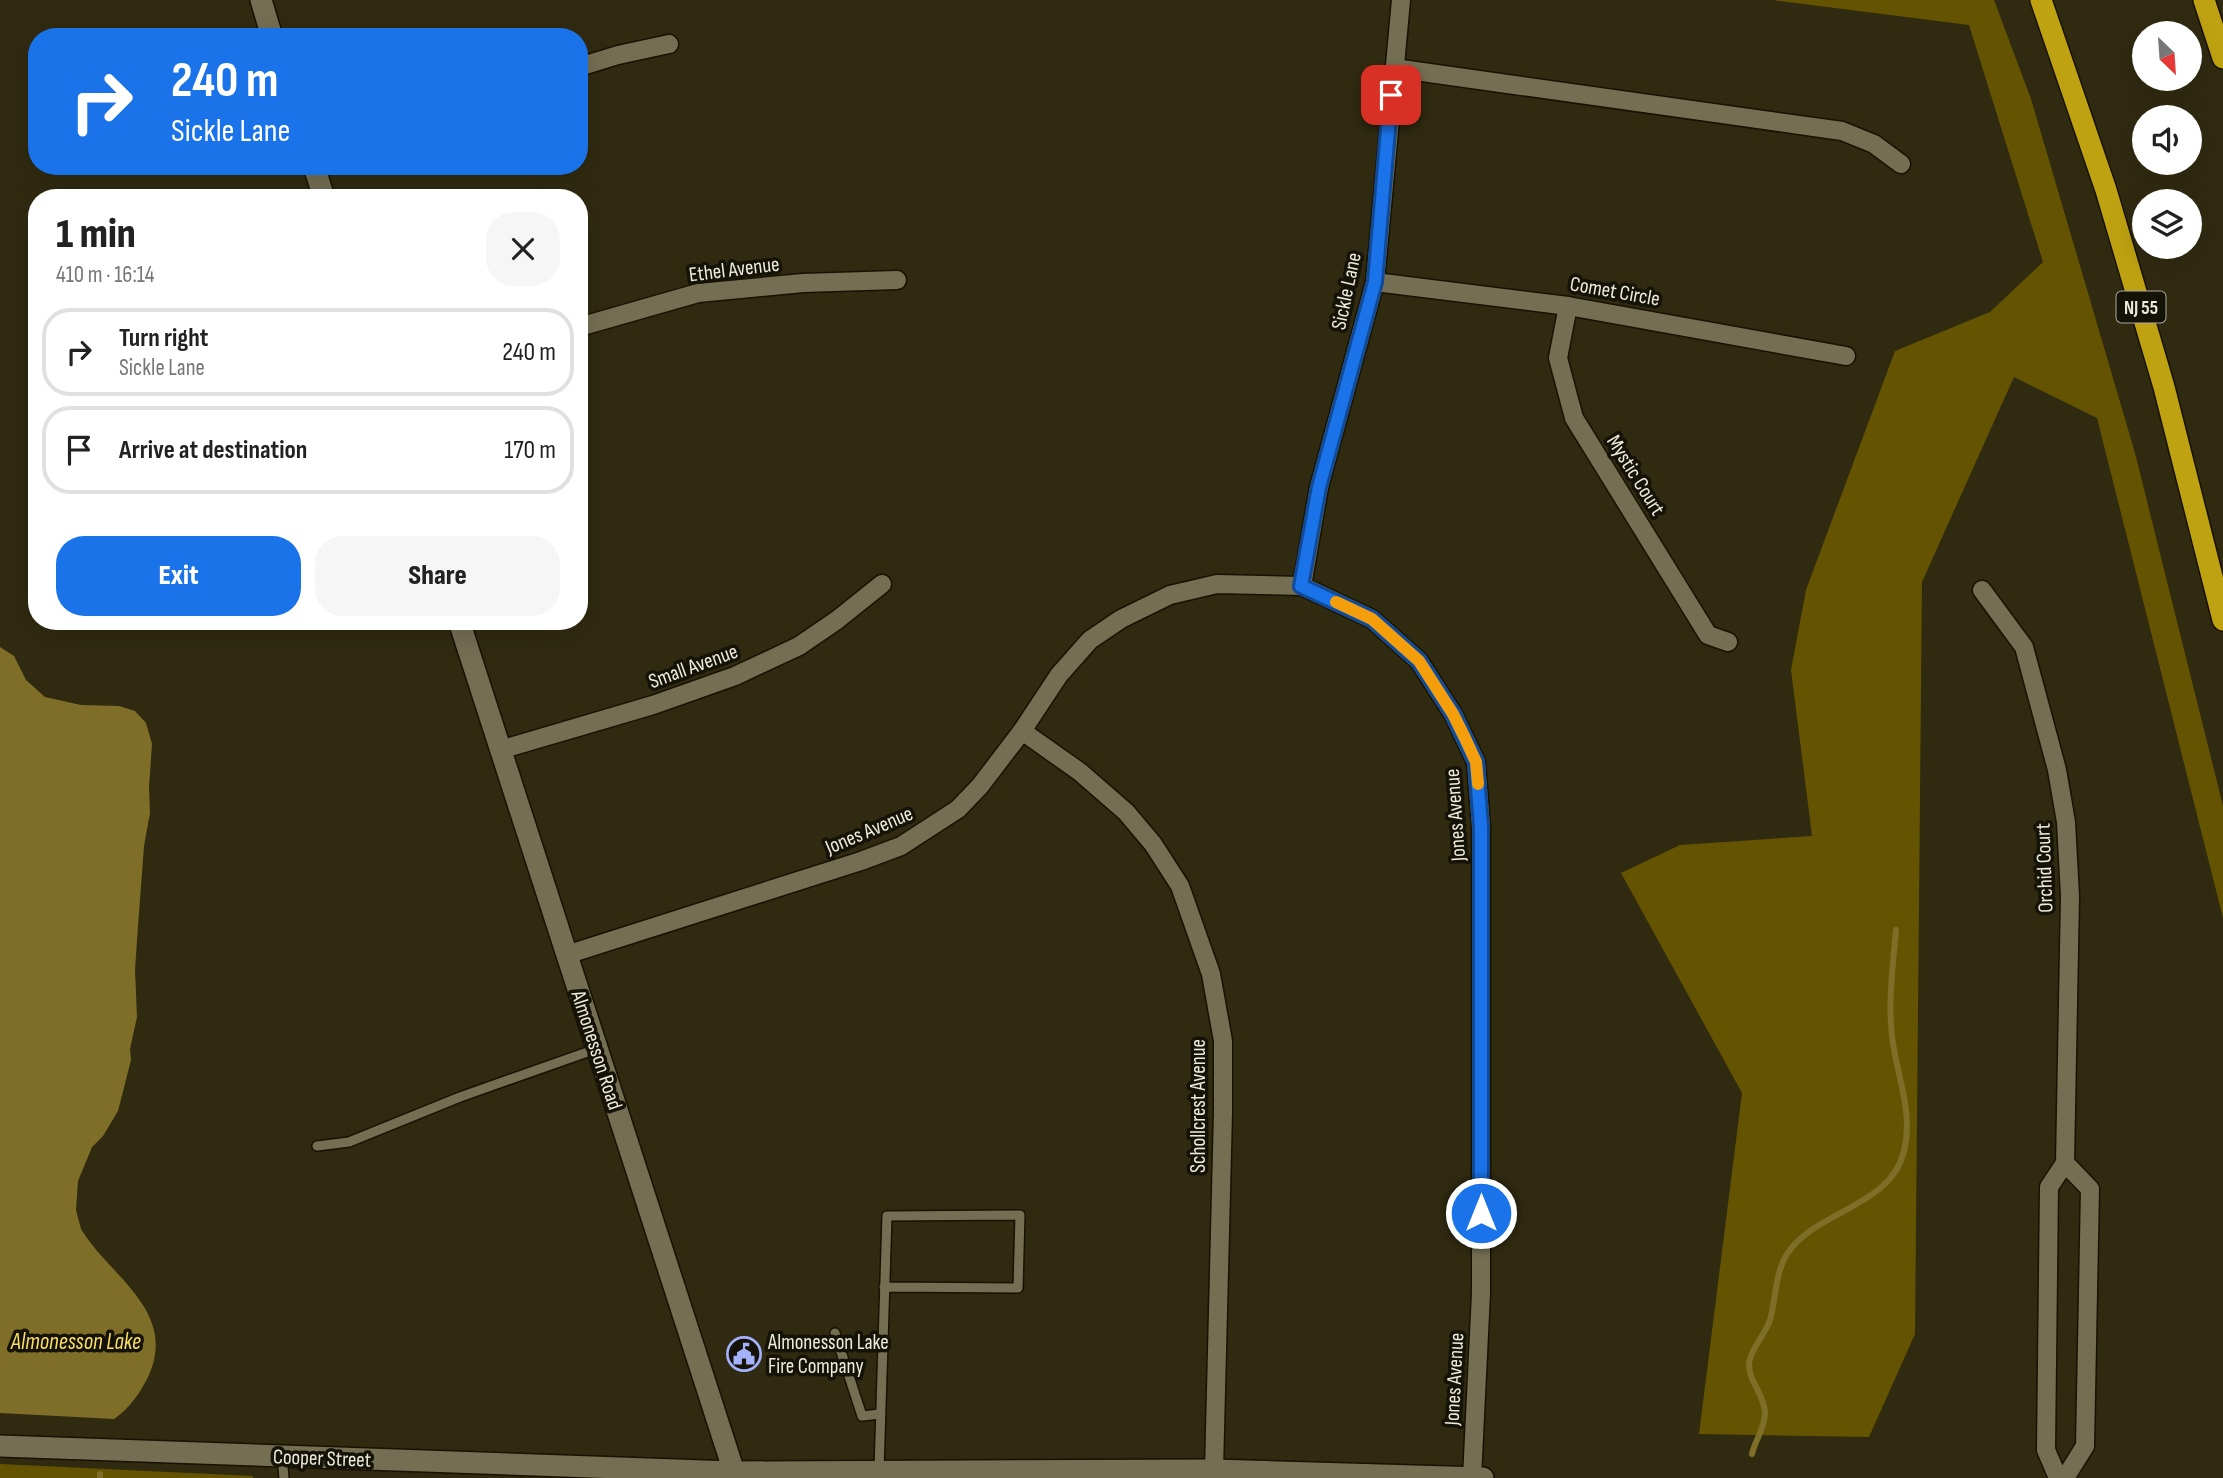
<!DOCTYPE html>
<html lang="en">
<head>
<meta charset="utf-8">
<style>
	body { margin:0; font-family:"Sofia Sans Condensed",sans-serif; background:#f6f6f6; color:#222; height:100vh; display:flex; flex-direction:column; font-size:26px; white-space:nowrap }
	* { box-sizing:border-box; margin:0 }
	p { font-size:23px; color:#767676 }
	.icon { flex:none; width:38px; height:38px; fill:none; stroke:currentColor; stroke-width:2; stroke-linecap:round; stroke-linejoin:round }
	.map { position:relative; flex:1; overflow:hidden }
	.drawer { position:absolute; left:28px; top:189px; width:560px; height:441px; display:flex; flex-direction:column; background:#fff; border-radius:28px; box-shadow:0 7px 28px #0002 }
	.drawer>* { flex:none }
	.top-card { position:absolute; left:28px; top:28px; width:560px; height:147px; border-radius:28px; box-shadow:0 7px 28px #0002; background:#1a73e8; color:#fff; overflow:hidden }
	.needle { width:46px; rotate:155deg }
	.fabs { position:absolute; left:2132px; top:21px; display:grid; gap:14px }
	.fabs a { display:grid; place-items:center; width:70px; height:70px; border-radius:50%; background:#fff; box-shadow:0 7px 28px #0002; font-size:35px }
	.pin { position:absolute; display:grid; place-items:center; width:60px; height:60px; color:#fff; margin:-30px; border-radius:14px; box-shadow:0 4px 10px #0006 }
	.me { position:absolute; width:77px; margin:-38px; rotate:0deg; stroke-linejoin:round; filter:drop-shadow(0 0 5px #0008) }
	.turn { display:flex; align-items:center; gap:24px; height:147px; padding:0 28px; font-size:32px }
	.turn .icon { width:91px; height:91px; stroke-width:2.5 }
	.turn b { display:block; font-size:49px; line-height:60px }
	.round { display:grid; place-items:center; flex:none; width:74px; height:74px; border-radius:28px; background:#f6f6f6 }
	.overview { display:flex; align-items:center; justify-content:space-between; height:119px; padding:0 28px }
	h1 { font-size:42px; font-weight:800; line-height:52px }
	.cta { display:flex; gap:14px; margin-top:auto; padding:14px 28px }
	.cta a { flex:1; height:80px; border-radius:28px; background:#1a73e8; color:#fff; font-size:28px; font-weight:800; line-height:80px; text-align:center }
	.cta a+a { background:#f6f6f6; color:#222 }
	ul { padding:0; list-style:none }
	li { display:flex; align-items:center; gap:21px; height:88px; margin:0 14px 10px; padding:0 14px; border:4px solid #e0e0e0; border-radius:28px }
	li div { flex:1 }
	li b { display:block; font-size:26px }
	li em { font-style:normal }
	.map>svg:first-child { display:block }
	.forest { fill:#645402 }
	.water { fill:#7e6e28 }
	.lines { fill:none; stroke-linecap:round; stroke-linejoin:round }
	.stream { stroke:#7e6e28; stroke-width:6 }
	.lane-casing { stroke:#181200; stroke-width:12 }
	.street-casing { stroke:#181200; stroke-width:21 }
	.secondary-casing { stroke:#181200; stroke-width:24 }
	.highway-casing { stroke:#181200; stroke-width:24 }
	.lane { stroke:#746e53; stroke-width:9 }
	.street { stroke:#746e53; stroke-width:18 }
	.secondary { stroke:#746e53; stroke-width:21 }
	.highway { stroke:#bfa211; stroke-width:21 }
	.route-casing { stroke:#114b97; stroke-width:18 }
	.route { stroke:#1a73e8; stroke-width:12 }
	.slow { stroke:#f59e0b; stroke-width:12 }
	.labels { text-anchor:middle; stroke-width:7; stroke-linejoin:round; paint-order:stroke }
	.shield { fill:#151208; stroke:#adaa9c; stroke-width:2 }
	.shield-label { font-size:19px; font-weight:bold; fill:#eeebdc }
	.street-label { font-size:21px; fill:#eeebdc; stroke:#151208 }
	.poi-label { font-size:21px; fill:#eeebdc; stroke:#151208; text-anchor:start }
	.water-label { font-size:23px; font-style:italic; fill:#fbde63; stroke:#151208 }
</style>
</head>
<body>
<div class="map">
<svg width="2223" height="1478" viewBox="0 0 2223 1478">
	<rect width="100%" height="100%" fill="#302a11"/>
	<g class="forest">
		<polygon points="1773,0 1994,0 2031,99 2135,453 2223,806 2223,918 2097,418 2014,377 1922,582 1915,1334 1869,1437 1699,1434 1742,1093 1621,873 1680,845 1812,836 1791,670 1806,590 1895,351 1990,312 2043,262 1969,25"/>
		<polygon points="0,1464 253,1476 253,1478 0,1478"/>
	</g>
	<path class="water" d="M0,647l14,9 12,24 19,17 36,8 38,1 16,5 11,12 6,21 -3,44 1,25 -6,33 -6,80 -3,44 2,47 -7,32 1,11 -13,51 -15,25 -11,11 -14,34 -2,29 5,19c28,47 98,82 67,148 -8,16 -19,32 -34,42l-114,-6z"/>
	<g class="lines">
		<g class="stream">
			<path d="M1752,1454c3,-14 13,-26 13,-41 0,-17 -17,-33 -16,-50 2,-15 16,-28 21,-43 6,-21 5,-47 17,-66 29,-44 104,-47 117,-103 10,-39 -8,-77 -12,-115 -4,-35 1,-71 4,-106"/>
			<polyline points="100,1474 100,1478"/>
		</g>
		<g class="lane-casing">
			<g id="lane">
				<polyline points="317,1146 349,1142 460,1097 596,1049"/>
				<polyline points="835,1333 862,1416 880,1414"/>
				<polyline points="282,1456 284,1478"/>
				<polyline points="879,1470 887,1216 1020,1215 1018,1288 884,1287"/>
			</g>
		</g>
		<g class="street-casing">
			<g id="street">
				<polyline points="579,67 618,55 669,44"/>
				<polyline points="1394,68 1842,131 1874,144 1901,164"/>
				<polyline points="1375,282 1568,306 1846,356"/>
				<polyline points="1568,306 1558,358 1574,418 1708,635 1728,642"/>
				<polyline points="579,327 698,293 803,283 897,280"/>
				<polyline points="1302,586 1319,487 1375,282 1401,0"/>
				<polyline points="1982,590 2024,647 2057,770 2066,822 2070,896 2065,1163 2049,1187 2046,1450 2058,1478"/>
				<polyline points="1022,731 1080,772 1126,812 1153,844 1180,886 1211,974 1223,1041 1223,1112 1214,1470"/>
				<polyline points="500,750 653,705 735,676 799,646 837,620 882,584"/>
				<polyline points="566,955 861,861 901,846 958,809 980,786 1022,731 1059,675 1090,640 1121,619 1170,595 1217,584 1302,586 1372,619 1419,661 1453,714 1476,762 1481,827 1481,1293 1472,1478"/>
				<polyline points="2065,1478 2085,1446 2090,1189 2065,1163"/>
			</g>
		</g>
		<g class="secondary-casing">
			<g id="secondary">
				<polyline points="261,0 272,37"/>
				<polyline points="314,166 324,198"/>
				<polyline points="459,621 736,1478"/>
				<polyline points="0,1446 732,1472 1214,1470 1483,1478"/>
			</g>
		</g>
		<g class="highway-casing">
			<g id="highway">
				<polyline points="2041,0 2106,190 2164,387 2223,620"/>
				<polyline points="2204,0 2223,58"/>
			</g>
		</g>
		<use href="#lane" class="lane"/>
		<use href="#street" class="street"/>
		<use href="#secondary" class="secondary"/>
		<use href="#highway" class="highway"/>
	</g>
	<g class="lines">
		<g class="route-casing">
			<polyline id="route" points="1391,95 1375,282 1319,487 1301,586 1372,619 1419,661 1453,714 1476,762 1481,827 1481,1213"/>
		</g>
		<use href="#route" class="route"/>
		<polyline class="slow" points="1336,602 1372,619 1419,661 1453,714 1465,738 1476,762 1478,784"/>
	</g>
	<defs>
		<g id="civic-ring" transform="scale(1.75)"><circle r="9.5" fill="#151208" stroke="#a4b1fc" stroke-width="1.5"/><path d="M-.6-6.5H3V-4.5H.6V-3L4-1V1h2V6H-6V1h2V-1L-.6-3ZM-1.2 2.5V6h2.4V2.5Z" fill="#a4b1fc"/></g>
	</defs>
	<g fill-rule="evenodd">
		<use href="#civic-ring" x="744" y="1354"/>
	</g>
	<g class="labels">
		<rect class="shield" x="2116.5" y="291.5" width="49" height="31" rx="5"/>
		<g class="shield-label">
			<text x="2141" y="314">NJ 55</text>
		</g>
		<g class="street-label">
			<text transform="translate(734 269) rotate(-7)" y="7">Ethel Avenue</text>
			<text transform="translate(1346 291) rotate(-78)" y="7">Sickle Lane</text>
			<text transform="translate(1615 291) rotate(10)" y="7">Comet Circle</text>
			<text transform="translate(1636 475) rotate(58)" y="7">Mystic Court</text>
			<text transform="translate(693 666) rotate(-20)" y="7">Small Avenue</text>
			<text transform="translate(1455 815) rotate(-94)" y="7">Jones Avenue</text>
			<text transform="translate(869 830) rotate(-23)" y="7">Jones Avenue</text>
			<text transform="translate(2044 868) rotate(-92)" y="7">Orchid Court</text>
			<text transform="translate(597 1050) rotate(72)" y="7">Almonesson Road</text>
			<text transform="translate(1198 1106) rotate(-90)" y="7">Schollcrest Avenue</text>
			<text transform="translate(1454 1379) rotate(-87)" y="7">Jones Avenue</text>
			<text transform="translate(322 1458) rotate(2)" y="7">Cooper Street</text>
		</g>
		<g class="poi-label">
			<text x="768" y="1349">Almonesson Lake<tspan x="768" dy="24">Fire Company</tspan></text>
		</g>
		<g class="water-label">
			<text x="76" y="1349">Almonesson Lake</text>
		</g>
	</g>
</svg>
<div class="fabs">
<a><svg class="needle" viewBox="-14 -14 28 28"><path d="M0-13l5 13h-10z" fill="#e53935"/><path d="M0 13l5-13h-10z" fill="#767676"/></svg></a>
<a><svg class="icon" aria-label="sound" viewBox="0 0 24 24"><path d="M4 9h4l5-4v14l-5-4H4zM17 9q2 3 0 6"/></svg></a>
<a><svg class="icon" aria-label="layers" viewBox="0 0 24 24"><path d="M12 4l9 5-9 5-9-5zM3 14l9 5 9-5"/></svg></a>
</div>
<div class="pin" style="left:1391px;top:95px;background:#d93025"><svg class="icon" aria-label="arrive" viewBox="0 0 24 24"><path d="M6 21V4h12l-3 4 3 4H6"/></svg></div>
<svg class="me" style="left:1481px;top:1213px" viewBox="-20 -20 40 40"><circle r="17" fill="#1a73e8" stroke="#fff" stroke-width="3"/><path d="M0-11L8 9 0 5-8 9z" fill="#fff"/></svg>
<div class="top-card">
<div class="turn"><svg class="icon" aria-label="right" viewBox="0 0 24 24"><path d="M7 20v-9h11M14 6l5 5-5 5"/></svg><div><b>240 m</b>Sickle Lane</div></div>
</div>
<section class="drawer">
<div class="overview"><div><h1>1 min</h1><p>410 m · 16:14</p></div><a class="round"><svg class="icon" aria-label="close" viewBox="0 0 24 24"><path d="M6 6l12 12M18 6L6 18"/></svg></a></div>
<ul>
<li><svg class="icon" aria-label="right" viewBox="0 0 24 24"><path d="M7 20v-9h11M14 6l5 5-5 5"/></svg><div><b>Turn right</b><p>Sickle Lane</p></div><em>240 m</em></li>
<li><svg class="icon" aria-label="arrive" viewBox="0 0 24 24"><path d="M6 21V4h12l-3 4 3 4H6"/></svg><div><b>Arrive at destination</b></div><em>170 m</em></li>
</ul>
<div class="cta"><a>Exit</a><a>Share</a></div>
</section>
</div>
</body>
</html>
